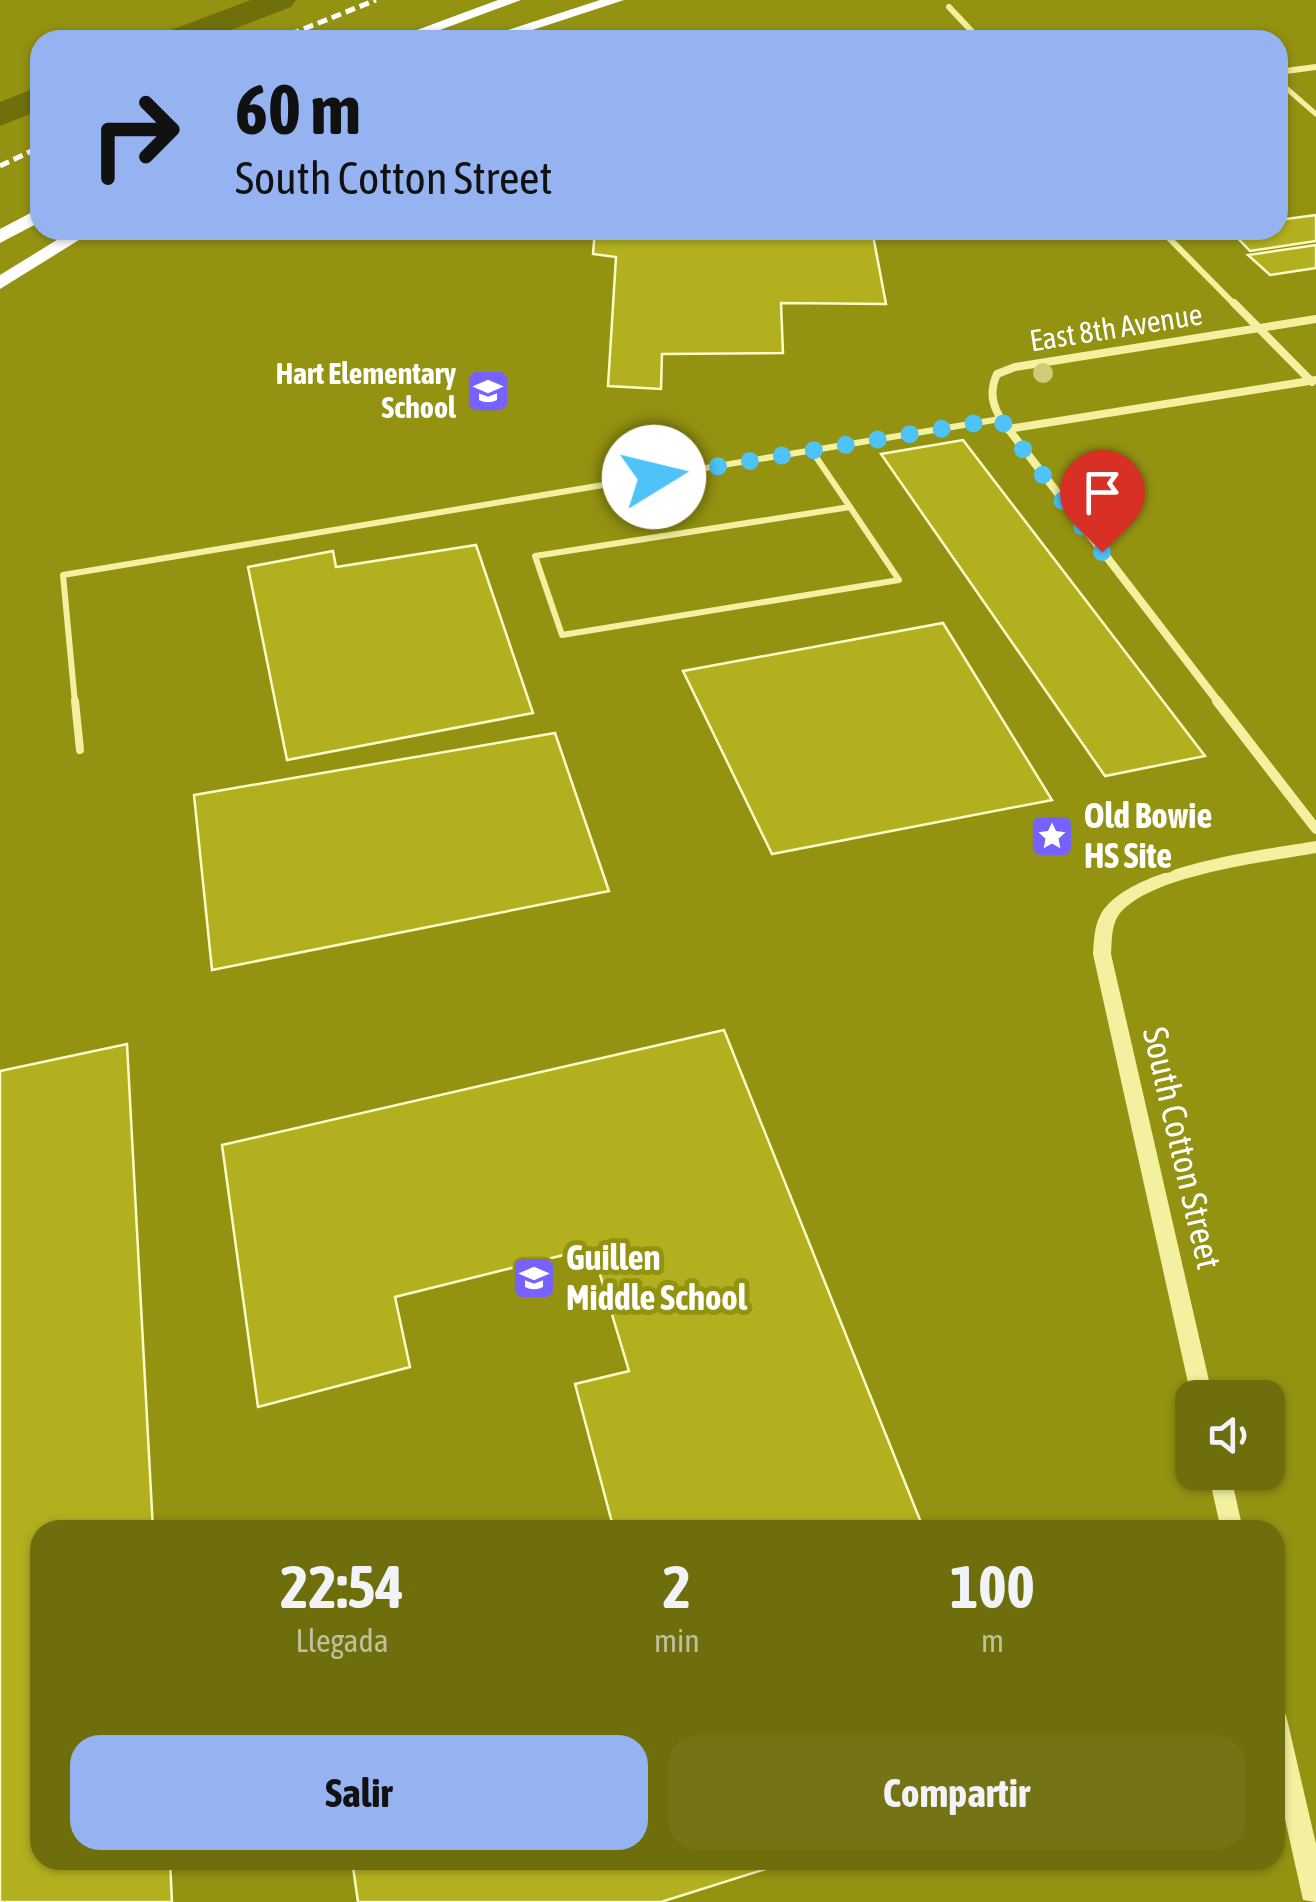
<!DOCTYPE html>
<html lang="es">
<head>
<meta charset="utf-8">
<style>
	body { margin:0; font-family:"Asap Condensed",sans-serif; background:#747316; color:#f1f3f6; height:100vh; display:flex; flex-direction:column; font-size:38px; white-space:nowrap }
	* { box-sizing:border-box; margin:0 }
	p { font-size:32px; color:#c0c09d }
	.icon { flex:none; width:55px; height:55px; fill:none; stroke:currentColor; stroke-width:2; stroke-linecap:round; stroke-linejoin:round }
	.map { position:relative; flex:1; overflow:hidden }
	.details { position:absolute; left:30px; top:1520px; width:1255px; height:350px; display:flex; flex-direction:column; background:#6f6e0d; border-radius:30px; box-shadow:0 2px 8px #0004 }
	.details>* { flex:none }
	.banner { position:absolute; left:30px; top:30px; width:1258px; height:210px; border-radius:30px; box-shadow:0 2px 8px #0004; background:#95b2f1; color:#111; overflow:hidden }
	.fabs { position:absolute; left:1175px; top:1380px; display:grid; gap:20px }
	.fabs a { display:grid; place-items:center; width:110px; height:110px; border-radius:20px; background:#6f6e0d; box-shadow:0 2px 8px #0004; font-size:50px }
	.pin { position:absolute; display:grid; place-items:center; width:85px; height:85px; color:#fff; margin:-102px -42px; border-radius:50% 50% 50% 0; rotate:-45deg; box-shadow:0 0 10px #0007 }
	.pin .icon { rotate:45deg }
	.me { position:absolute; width:110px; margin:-55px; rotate:81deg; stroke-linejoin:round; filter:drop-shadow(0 0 8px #0008) }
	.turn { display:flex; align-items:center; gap:35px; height:210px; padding:0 40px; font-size:45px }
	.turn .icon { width:130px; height:130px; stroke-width:2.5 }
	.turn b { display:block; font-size:70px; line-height:85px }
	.eta { display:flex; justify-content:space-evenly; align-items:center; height:170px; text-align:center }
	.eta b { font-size:60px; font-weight:700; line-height:70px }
	.action { display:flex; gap:20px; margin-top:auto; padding:20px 40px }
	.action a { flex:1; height:115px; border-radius:30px; background:#95b2f1; color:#111; font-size:40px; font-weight:700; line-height:115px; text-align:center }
	.action a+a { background:#747316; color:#f1f3f6 }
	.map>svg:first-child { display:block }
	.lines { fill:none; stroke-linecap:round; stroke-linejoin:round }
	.canal { fill:#70700a; fill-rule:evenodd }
	.building { fill:#b3b01f; stroke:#fdfcc7; stroke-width:2.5 }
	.service-far2 { stroke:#f3f1a0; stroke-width:5 }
	.service-far1 { stroke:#f3f1a0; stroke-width:6 }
	.service { stroke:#f3f1a0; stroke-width:8 }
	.minor-far2 { stroke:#f3f1a0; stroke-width:6 }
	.minor-far1 { stroke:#f3f1a0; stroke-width:8 }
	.minor { stroke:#f3f1a0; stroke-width:10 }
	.tertiary { fill:#f3f1a0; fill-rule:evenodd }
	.motorway { fill:#fff; fill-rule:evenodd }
	.rail { stroke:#fff; stroke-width:5; stroke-dasharray:10 5; stroke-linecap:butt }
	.tree { fill:#cecc75 }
	.route { stroke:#4fc3f7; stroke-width:18; stroke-dasharray:0 32.4 }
	.labels { text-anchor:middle; stroke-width:10; stroke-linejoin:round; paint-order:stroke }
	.far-street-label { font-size:30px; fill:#fff; stroke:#949211 }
	.far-poi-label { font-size:30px; font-weight:bold; fill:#fff; stroke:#949211; text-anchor:end }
	.poi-label { font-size:35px; font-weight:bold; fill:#fff; stroke:#949211; text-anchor:start }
	.street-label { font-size:35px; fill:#fff; stroke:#949211 }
</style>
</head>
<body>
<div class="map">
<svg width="1316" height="1902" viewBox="0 0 1316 1902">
	<rect width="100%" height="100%" fill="#949211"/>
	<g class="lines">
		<g class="canal">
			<polygon points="251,0 296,0 291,7 205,40 158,40 163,33"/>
			<polygon points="40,86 40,110 0,126 0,102"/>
		</g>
	</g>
	<g class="building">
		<polygon points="1316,215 1316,241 1250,251 1230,230 1278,230 1278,220"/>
		<polygon points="595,230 872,230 886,304 781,303 783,353 662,354 661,389 608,386 616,257 593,254"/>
		<polygon points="1316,245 1316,268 1270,275 1248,255"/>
		<polygon points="963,440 1205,756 1105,776 881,454"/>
		<polygon points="476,545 533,713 287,760 248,567 333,551 336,567"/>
		<polygon points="943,623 1052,800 772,854 683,671"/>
		<polygon points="555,733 609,891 212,970 194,795"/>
		<polygon points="724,1030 924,1530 614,1530 575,1384 629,1371 592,1248 395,1297 410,1367 258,1407 222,1145"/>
		<polygon points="127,1044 153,1530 40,1530 40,1860 170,1860 172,1902 0,1902 0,1071"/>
		<polygon points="352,1860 794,1860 661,1902 358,1902"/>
	</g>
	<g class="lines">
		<polyline class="service-far2" points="1278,81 1316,114"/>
		<g class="service-far1">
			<polyline points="812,451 850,507"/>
			<polygon points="850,507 899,580 562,635 535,556"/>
			<polyline points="75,703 63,575 1000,419"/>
		</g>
		<polyline class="service" points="75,701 80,750"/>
		<g class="minor-far2">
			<polyline points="949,7 980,40"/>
			<polyline points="1278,72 1316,67"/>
			<polyline points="1161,230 1236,306"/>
		</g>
		<g class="minor-far1">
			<polyline points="1234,303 1312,382"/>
			<polyline points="1008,429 1316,380"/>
			<path d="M1219,703l-216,-281c-11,-16 -14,-30 -6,-48l18,-7 301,-48"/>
		</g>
		<polyline class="minor" points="1217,701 1316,829"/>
		<g class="tertiary">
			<path d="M1316,841v12c-49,9 -169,22 -198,63 -7,11 -6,26 -7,38l102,444h-21v3l-99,-447c1,-12 1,-27 7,-38 25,-50 164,-66 216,-75z"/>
			<polygon points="1208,1472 1230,1472 1243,1530 1221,1530"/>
			<polygon points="1275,1707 1284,1710 1287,1719 1316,1844 1316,1902 1303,1900 1275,1774"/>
		</g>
		<g class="motorway">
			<polygon points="498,0 521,0 413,40 390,40"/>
			<polygon points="600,0 624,0 502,40 477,40"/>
			<polygon points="40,208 40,222 0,243 0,229"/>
			<polygon points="73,230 95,230 0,289 0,275"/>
		</g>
		<g class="rail">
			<polyline points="276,40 376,0"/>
			<polyline points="0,166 40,147"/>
		</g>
	</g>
	<circle class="tree" cx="1043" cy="373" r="10"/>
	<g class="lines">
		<polyline class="route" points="654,477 1000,419 1102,552"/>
	</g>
	<defs>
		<g id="school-square" transform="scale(2.25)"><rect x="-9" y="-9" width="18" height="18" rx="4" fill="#7761ff" stroke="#949211"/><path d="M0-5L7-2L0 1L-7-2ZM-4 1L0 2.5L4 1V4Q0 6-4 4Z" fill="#fff"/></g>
		<g id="sight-square" transform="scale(2.25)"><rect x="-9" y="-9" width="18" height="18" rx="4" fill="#7761ff" stroke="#949211"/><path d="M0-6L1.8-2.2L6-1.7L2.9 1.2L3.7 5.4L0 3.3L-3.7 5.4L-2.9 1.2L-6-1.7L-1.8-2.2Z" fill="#fff"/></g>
	</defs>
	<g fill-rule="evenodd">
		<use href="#school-square" x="488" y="391"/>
		<use href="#sight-square" x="1052" y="836"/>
		<use href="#school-square" x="534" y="1278"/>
	</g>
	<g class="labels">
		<g class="far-street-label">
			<text transform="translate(1116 328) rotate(-9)" y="10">East 8th Avenue</text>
		</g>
		<g class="far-poi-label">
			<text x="456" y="384">Hart Elementary<tspan x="456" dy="34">School</tspan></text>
		</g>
		<g class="poi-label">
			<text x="1084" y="828">Old Bowie<tspan x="1084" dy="40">HS Site</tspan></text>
			<text x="566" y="1270">Guillen<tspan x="566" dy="40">Middle School</tspan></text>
		</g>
		<g class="street-label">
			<text transform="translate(1182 1148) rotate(77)" y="12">South Cotton Street</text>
		</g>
	</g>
</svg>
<div class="fabs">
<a><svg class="icon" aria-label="sound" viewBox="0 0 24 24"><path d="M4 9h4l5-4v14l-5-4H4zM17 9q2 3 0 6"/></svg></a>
</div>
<div class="pin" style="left:1102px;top:552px;background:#d93025"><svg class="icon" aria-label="arrive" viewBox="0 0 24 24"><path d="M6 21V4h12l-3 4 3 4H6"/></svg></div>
<svg class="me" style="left:654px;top:477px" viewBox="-20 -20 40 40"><circle r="19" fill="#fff"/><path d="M0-13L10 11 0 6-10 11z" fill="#4fc3f7"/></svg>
<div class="banner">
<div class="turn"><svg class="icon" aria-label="right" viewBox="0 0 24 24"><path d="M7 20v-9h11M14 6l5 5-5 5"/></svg><div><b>60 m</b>South Cotton Street</div></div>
</div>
<section class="details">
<div class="eta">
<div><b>22:54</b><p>Llegada</p></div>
<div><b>2</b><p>min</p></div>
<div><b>100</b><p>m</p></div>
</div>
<div class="action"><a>Salir</a><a>Compartir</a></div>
</section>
</div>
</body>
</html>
